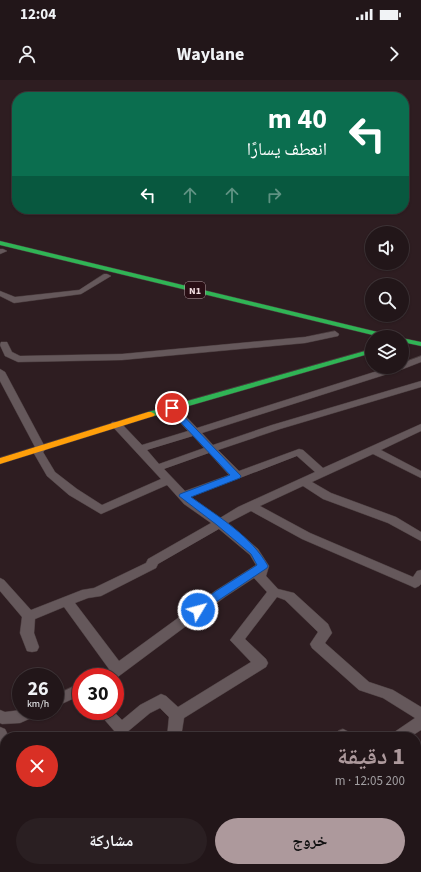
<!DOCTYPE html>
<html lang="ar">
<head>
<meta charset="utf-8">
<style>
	body { margin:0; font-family:"Source Sans 3","Noto Naskh Arabic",sans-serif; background:#2a1f22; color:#f1f3f6; direction:rtl; height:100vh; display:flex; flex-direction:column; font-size:15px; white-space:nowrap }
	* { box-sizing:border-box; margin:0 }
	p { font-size:13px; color:#a29fa2 }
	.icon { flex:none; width:22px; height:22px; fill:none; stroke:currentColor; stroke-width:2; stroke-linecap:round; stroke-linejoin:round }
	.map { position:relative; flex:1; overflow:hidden; direction:ltr }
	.drawer { position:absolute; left:0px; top:652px; width:421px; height:140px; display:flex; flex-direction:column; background:#221619; border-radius:16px 16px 0 0; box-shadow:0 1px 3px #0004,0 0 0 1px #3f3538; direction:rtl }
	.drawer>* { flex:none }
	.hud { position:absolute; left:12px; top:12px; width:397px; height:122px; border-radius:16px; box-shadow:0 1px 3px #0004,0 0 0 1px #3f3538; direction:rtl; background:#0b6e4f; color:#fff; overflow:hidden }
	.tools { position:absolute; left:365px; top:146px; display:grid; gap:8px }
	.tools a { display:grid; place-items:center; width:44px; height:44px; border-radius:50%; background:#221619; box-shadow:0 1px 3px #0004,0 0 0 1px #3f3538; font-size:20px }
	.speed { position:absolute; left:12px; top:588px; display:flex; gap:8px; font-size:20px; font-weight:700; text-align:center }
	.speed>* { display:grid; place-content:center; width:52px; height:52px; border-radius:50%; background:#221619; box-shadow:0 1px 3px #0004,0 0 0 1px #3f3538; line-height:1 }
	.speed small { font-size:10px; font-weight:400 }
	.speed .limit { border:6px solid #d22; background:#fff; color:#111 }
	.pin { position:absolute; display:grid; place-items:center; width:34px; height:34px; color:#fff; margin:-17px; border:2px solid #fff; border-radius:50%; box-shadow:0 1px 4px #0007 }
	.me { position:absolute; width:44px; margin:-22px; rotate:53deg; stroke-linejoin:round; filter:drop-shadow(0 0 3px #0008) }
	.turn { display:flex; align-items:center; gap:14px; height:84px; padding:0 16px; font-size:18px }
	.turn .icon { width:52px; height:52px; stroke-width:2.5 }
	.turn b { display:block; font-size:28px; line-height:34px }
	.lanes { display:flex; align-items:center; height:38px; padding:0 16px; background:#0003; justify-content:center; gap:20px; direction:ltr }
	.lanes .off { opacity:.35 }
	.round { display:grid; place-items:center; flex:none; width:42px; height:42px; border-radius:21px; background:#2a1f22 }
	.summary { display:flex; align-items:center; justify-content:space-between; height:68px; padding:0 16px }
	h1 { font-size:24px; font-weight:700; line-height:30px; color:#ad999c }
	.primary-button { display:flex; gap:8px; margin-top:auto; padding:8px 16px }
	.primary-button a { flex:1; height:46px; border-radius:24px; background:#ad999c; color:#111; font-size:16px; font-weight:700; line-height:46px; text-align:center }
	.primary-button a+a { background:#2a1f22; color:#f1f3f6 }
	.status { display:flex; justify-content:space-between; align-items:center; height:28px; padding:0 20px; background:#221619; direction:ltr }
	.status svg { height:11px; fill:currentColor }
	header { display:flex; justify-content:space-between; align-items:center; height:52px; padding:0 16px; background:#221619; font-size:18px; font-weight:700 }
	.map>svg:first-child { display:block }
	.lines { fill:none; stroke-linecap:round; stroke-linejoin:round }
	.street-casing { stroke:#493b3d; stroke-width:1 }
	.fast-casing { stroke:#493b3d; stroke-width:1 }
	.slow-casing { stroke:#493b3d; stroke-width:1 }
	.street { fill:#65585b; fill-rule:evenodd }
	.fast { fill:#30b455; fill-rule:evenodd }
	.slow { fill:#ff9f0a; fill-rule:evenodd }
	.route { fill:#1a73e8; stroke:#114b97 }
	.labels { text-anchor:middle; stroke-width:4; stroke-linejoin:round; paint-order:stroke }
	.shield { fill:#290e14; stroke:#b59ea2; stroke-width:1 }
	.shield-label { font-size:10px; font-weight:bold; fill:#f1dcdf }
</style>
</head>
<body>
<div class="status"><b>12:04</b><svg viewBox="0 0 49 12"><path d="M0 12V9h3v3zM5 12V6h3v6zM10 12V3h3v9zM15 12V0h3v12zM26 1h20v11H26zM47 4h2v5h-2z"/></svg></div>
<header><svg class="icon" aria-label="forward" viewBox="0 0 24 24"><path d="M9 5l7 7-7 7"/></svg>Waylane<svg class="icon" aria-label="person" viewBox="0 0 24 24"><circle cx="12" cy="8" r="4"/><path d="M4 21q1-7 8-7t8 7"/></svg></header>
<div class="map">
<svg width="421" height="792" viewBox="0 0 421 792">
	<rect width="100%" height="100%" fill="#2e1d21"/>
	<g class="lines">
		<g class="street-casing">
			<g id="street">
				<polygon points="0,169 3,169 7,171 0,174"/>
				<polygon points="104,194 107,194 111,196 81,214 14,223 0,216 0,211 15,217 79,210"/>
				<polygon points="335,251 339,254 338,256 305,263 122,280 18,282 5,276 0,265 1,262 7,262 12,272 20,276 122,274 305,257"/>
				<path d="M421,276v6l-18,7 -201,64 11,12 59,-20 149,-44v6l-141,42 -62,21 21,21 60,-22 4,1 20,18 98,-44v7l-40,19 40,21v7l-48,-24 -61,28 19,11 65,24 25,15v9l-33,-18 -65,-24 -20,-13 -43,20 50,27 103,44 4,-6 4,-1v14l-2,2 -4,2 -4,-2 -109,-47 -51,-28 -23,12 30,26 11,17 -3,10 12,13 16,4 34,31 4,9 -7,10 44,39 24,8 28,17v23l-11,7h-19l2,-4 22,-15 -32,-20 -24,-8 -47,-42 -2,-4 8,-12 -1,-1 -32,-31 -8,-3 -32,42 21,20 2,4 -2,4 -82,51 -3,19h-14l2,-20 -9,-9 -10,5 -24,20 -5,2 -5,-2 -19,-22h16l9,9 18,-15 21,-11 5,2 12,11 73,-45 -21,-22 37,-48 -13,-14 -29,19 -110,82v-2h-14l2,-4 6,-4 -45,-62 -29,12 -1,14 5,14 -2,4 -5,1 -5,-1 -7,-18 2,-16 -22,-26v-13l4,2 27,30 51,-20 12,-2 52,-25 2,-4 63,-36 -27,-19 -17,-19 -66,29 -32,-19 -22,-19 -15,-26 3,-3 -35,-66v-12l5,3 41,77 -3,3 12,20 22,17 25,16 59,-26 -49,-53 -1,-2 1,-2h8l22,23 46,-14 -20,-21 -1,-2 1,-2h8l21,22 193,-61h12v-4zM193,356l11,12 -45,16 -12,-14zM209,373l20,22 -44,16 -21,-22zM297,376l18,16 -77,35 -18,11 -29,-21zM219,449l31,26 6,10 -41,26 -96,70 -44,-58 13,-5 13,-2 55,-28 2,-4z"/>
				<polygon points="81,603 81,615 55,627 55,615"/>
				<polygon points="0,630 5,632 21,630 40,631 38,635 20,643 2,644 0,643"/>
				<polygon points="0,647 5,649 9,657 5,657 5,671 0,670"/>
				<polygon points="343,649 351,653 353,657 335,657 338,651"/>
				<polygon points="39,787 55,787 57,792 41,792"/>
				<polygon points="68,787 92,787 90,792 66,792"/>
				<polygon points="198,787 224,787 226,792 200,792"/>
				<polygon points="265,787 282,787 280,792 263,792"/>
			</g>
		</g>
		<g class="fast-casing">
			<g id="fast">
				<polygon points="0,161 390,255 394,257 381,257 0,165"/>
				<polygon points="402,258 421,262 421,266 402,262"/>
				<polygon points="372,269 372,273 154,336 151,336 147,334 148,332"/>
			</g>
		</g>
		<g class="slow-casing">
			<polygon id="slow" points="148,332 151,332 155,334 154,336 0,384 0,378"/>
		</g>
		<use href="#street" class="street"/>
		<use href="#fast" class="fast"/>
		<use href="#slow" class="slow"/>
	</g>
	<path class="route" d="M172,326l3,1 66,69 -1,2 -49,19c28,20 60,39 77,69l-1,2 -69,46 -3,-1 -2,-3 2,-3 21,-16 41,-26 -6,-11 -34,-29 -38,-29 1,-2 50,-19 -61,-65 -1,-2 1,-1z"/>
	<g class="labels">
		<rect class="shield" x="185" y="202" width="20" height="16" rx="3"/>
		<g class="shield-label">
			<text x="195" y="214">N1</text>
		</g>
	</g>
</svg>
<div class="tools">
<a><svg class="icon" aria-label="sound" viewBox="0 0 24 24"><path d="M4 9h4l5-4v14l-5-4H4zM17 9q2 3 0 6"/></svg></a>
<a><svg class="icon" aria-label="search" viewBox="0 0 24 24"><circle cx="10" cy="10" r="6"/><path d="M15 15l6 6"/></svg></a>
<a><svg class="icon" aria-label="layers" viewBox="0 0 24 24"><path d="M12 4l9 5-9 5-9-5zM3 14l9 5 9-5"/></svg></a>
</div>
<div class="speed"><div>26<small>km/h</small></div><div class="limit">30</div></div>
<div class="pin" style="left:172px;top:328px;background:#d93025"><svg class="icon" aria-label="arrive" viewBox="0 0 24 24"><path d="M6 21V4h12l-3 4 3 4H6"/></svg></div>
<svg class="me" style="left:198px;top:530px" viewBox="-20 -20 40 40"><circle r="17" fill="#1a73e8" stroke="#fff" stroke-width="3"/><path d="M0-11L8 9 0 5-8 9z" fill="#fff"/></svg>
<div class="hud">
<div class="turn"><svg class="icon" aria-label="left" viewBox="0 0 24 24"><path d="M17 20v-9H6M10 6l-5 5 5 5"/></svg><div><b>40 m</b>انعطف يسارًا</div></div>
<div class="lanes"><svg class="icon" aria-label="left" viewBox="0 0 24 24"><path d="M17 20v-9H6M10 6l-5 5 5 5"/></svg><svg class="icon off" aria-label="ahead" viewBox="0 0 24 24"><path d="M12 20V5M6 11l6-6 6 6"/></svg><svg class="icon off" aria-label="ahead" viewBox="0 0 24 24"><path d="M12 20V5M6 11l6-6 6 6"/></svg><svg class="icon off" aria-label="right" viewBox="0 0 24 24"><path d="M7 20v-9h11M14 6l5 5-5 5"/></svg></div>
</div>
<section class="drawer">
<div class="summary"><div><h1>1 دقيقة</h1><p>200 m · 12:05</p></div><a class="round" style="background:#d93025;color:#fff"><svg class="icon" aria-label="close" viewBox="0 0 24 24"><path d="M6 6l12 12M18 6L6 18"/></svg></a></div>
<div class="primary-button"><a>خروج</a><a>مشاركة</a></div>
</section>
</div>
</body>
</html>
